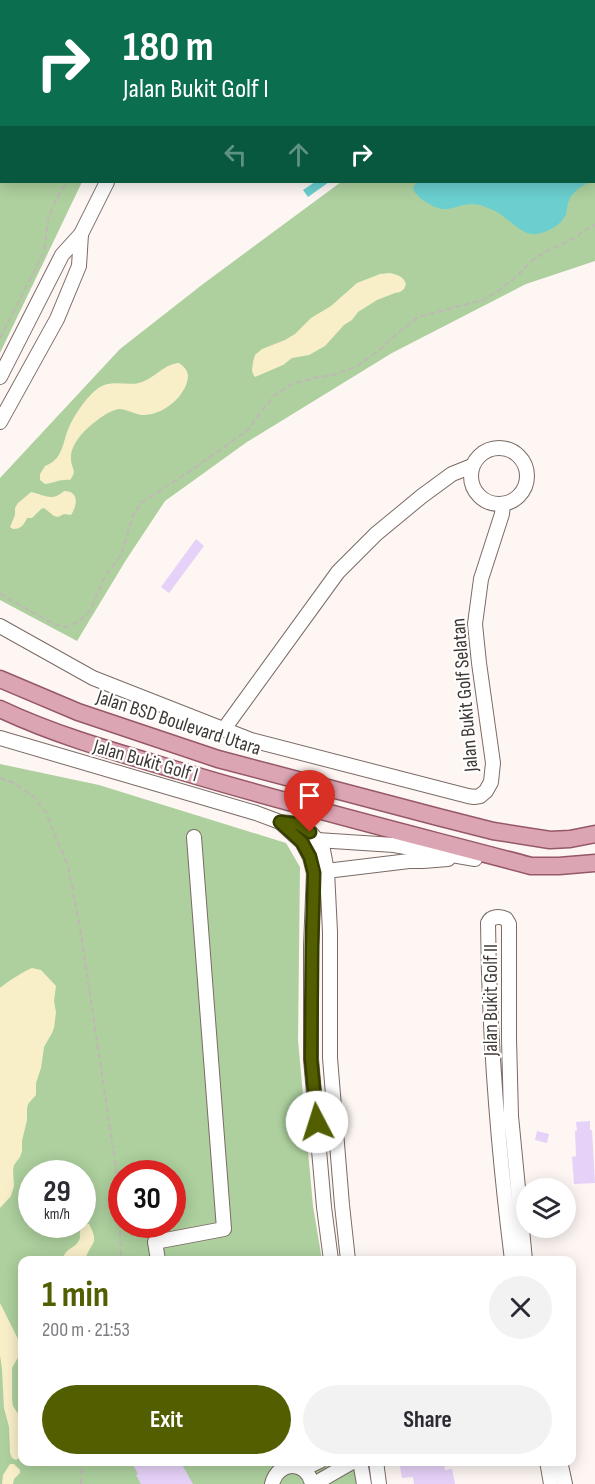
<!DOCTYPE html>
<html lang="en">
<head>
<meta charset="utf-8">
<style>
	body { margin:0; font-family:"Sofia Sans Condensed",sans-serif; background:#f2f2f3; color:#2b2b33; height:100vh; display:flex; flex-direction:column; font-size:22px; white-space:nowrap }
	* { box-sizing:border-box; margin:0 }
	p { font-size:20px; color:#7c7c81 }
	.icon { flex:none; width:33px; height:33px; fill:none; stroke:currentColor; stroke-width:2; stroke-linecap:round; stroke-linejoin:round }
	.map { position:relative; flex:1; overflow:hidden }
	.side { position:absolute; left:18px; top:1256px; width:558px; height:210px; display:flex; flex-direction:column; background:#fff; border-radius:12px; box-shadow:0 3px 15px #0003 }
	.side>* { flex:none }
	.top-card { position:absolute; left:0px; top:0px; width:596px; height:183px; box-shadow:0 3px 15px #0003; background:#0b6e4f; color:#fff; overflow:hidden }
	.controls { position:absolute; left:516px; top:1178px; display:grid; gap:12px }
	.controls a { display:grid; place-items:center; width:60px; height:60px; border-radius:50%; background:#fff; box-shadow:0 3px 15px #0003; font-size:30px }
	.speed { position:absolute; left:18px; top:1160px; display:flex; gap:12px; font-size:30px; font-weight:700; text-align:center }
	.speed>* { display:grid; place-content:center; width:78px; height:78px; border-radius:50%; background:#fff; box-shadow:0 3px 15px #0003; line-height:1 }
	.speed small { font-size:15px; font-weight:400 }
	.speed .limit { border:9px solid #d22; background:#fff; color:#111 }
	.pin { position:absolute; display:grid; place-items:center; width:51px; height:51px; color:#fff; margin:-62px -26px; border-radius:50% 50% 50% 0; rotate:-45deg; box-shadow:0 0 6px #0007 }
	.pin .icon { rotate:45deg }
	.me { position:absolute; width:66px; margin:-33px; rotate:355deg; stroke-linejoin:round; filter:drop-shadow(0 0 4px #0008) }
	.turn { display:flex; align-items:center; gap:21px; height:126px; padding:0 24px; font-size:27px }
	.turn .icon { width:78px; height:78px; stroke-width:2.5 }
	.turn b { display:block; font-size:42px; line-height:51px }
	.lanes { display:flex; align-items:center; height:57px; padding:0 24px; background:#0003; justify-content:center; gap:30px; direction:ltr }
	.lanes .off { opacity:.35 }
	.round { display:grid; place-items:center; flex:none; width:63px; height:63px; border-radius:32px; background:#f2f2f3 }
	.overview { display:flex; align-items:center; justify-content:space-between; height:102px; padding:0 24px }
	h1 { font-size:36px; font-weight:700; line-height:45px; color:#525e00 }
	.cta { display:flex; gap:12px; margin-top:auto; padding:12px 24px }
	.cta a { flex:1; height:69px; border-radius:36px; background:#525e00; color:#fff; font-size:24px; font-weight:700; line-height:69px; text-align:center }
	.cta a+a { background:#f2f2f3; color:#2b2b33 }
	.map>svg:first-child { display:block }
	.green { fill:#add09e; fill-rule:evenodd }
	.sand { fill:#f8efc9 }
	.water { fill:#6bcfd0 }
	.building { fill:#e6d2f8 }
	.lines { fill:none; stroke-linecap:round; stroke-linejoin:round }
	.minor-casing { stroke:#7a6b64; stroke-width:16 }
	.major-casing { stroke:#965867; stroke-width:19 }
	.path { stroke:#bfb8b5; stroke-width:2; stroke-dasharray:6 3; stroke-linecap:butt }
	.minor { stroke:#fff; stroke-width:14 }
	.major { stroke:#dca5b4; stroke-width:16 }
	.route-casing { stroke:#353d00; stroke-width:15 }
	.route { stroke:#525e00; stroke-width:10 }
	.labels { text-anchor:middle; stroke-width:4.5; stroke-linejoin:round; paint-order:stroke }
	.street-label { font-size:20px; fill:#3e3734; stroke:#fff }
</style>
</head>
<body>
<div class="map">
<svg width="595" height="1484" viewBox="0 0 595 1484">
	<rect width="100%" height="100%" fill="#fdf6f3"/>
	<g class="green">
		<polygon points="0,0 69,0 70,1 2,2 2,182 82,182 0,353"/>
		<polygon points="594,105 595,105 595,261 526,284 392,353 247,442 165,501 126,560 77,641 0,600 0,478 120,349 203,284 341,182 594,182"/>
		<path d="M0,764l99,21 187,58 14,24 -2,173 15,166 9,54h-300v201h334l4,23h-360zM32,1173h50v51h-50zM122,1173h50v51h-50z"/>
	</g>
	<g class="sand">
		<path d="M390,273c8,2 13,3 16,11l-2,5 -4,3 -5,1 -18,7 -19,12 -6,8 -8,5 -19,21 -16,9 -17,3 -9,7 -28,12 -2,-3 -1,-4 1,-8 2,-7 7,-6 23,-9 10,-6 16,-16 20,-12 26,-23 23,-9z"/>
		<path d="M179,363c7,5 11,10 8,19 -5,18 -27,34 -45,33 -7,-1 -16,-6 -23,-6 -8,1 -18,8 -24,13 -11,8 -25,23 -24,37 0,10 7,11 -1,21 -9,-1 -16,3 -25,4l-5,-4v-6l5,-8c20,-7 17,-27 26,-43 6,-12 17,-28 29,-36 12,-8 29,0 42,-5 14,-5 22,-18 37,-19z"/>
		<path d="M64,491c16,0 13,15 7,24l-7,-1 -6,3 -4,-1 -10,-8 -3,1 -9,9h-5c-3,6 -5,11 -14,11l-3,-2 5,-12v-7l3,-5 13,-11c14,3 21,10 33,-1z"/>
		<path d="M32,968l9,2 15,16 -2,15 2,11 -2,16 -2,5 -8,14 -3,21 -5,15v12l-8,9 -1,5v11l-5,21v10l-2,6 -6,8 -1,5 1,16 -3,10 -11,12v-220c7,-6 24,-17 32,-20z"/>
		<path d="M84,1223l5,1c11,21 2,17 -4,36h-23c5,-13 10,-10 16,-18 4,-6 1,-4 2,-10 0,-2 3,-7 4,-9z"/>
		<polygon points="0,1303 20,1343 20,1354 12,1368 12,1400 13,1406 22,1420 22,1456 16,1460 12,1458 10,1453 9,1427 4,1408 2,1369 0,1355"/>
		<polygon points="10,1464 14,1464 20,1470 20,1473 14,1479 13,1484 2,1484 3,1475"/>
	</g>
	<g class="water">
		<polygon points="315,182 329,182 308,197 303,190"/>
		<path d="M416,182h173c-8,4 -16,10 -20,18 -2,4 -2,10 -3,14 -4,10 -15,16 -25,19 -17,6 -30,-13 -44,-21 -5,-3 -12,-5 -17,-7 -14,-4 -26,5 -37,4 -10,-1 -26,-11 -30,-20z"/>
	</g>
	<g class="building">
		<polygon points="196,539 204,546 169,593 161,587"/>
		<polygon points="590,1121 590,1130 592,1130 595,1183 574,1184 572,1157 576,1156 575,1131 577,1131 576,1122"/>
		<polygon points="537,1131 549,1134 547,1143 535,1140"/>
		<polygon points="131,1461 180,1461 193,1484 141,1484 136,1475 138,1474"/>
		<polygon points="399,1461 444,1461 445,1470 452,1469 455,1484 414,1484 413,1477 402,1478"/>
	</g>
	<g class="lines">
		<g class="minor-casing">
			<g id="minor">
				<polyline points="383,2 385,0"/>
				<polyline points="0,377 62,255 81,234 107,182"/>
				<polyline points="0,422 57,319 79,266 81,234"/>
				<circle cx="499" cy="476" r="28"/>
				<polyline points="0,626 93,678 251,740 468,796 474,797 480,796 486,791 491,782 493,763 479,663 475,624 481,579 502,514 503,504"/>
				<polyline points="224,729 338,572 376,534 422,496 452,474 472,466"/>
				<polyline points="0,738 256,813 280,822 298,824 310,832 317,840 323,850 327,871 330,932 330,1058 342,1205 348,1260"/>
				<polyline points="280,822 302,842 310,857 314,873 311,946 311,1059 324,1207 331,1260"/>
				<polyline points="317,840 394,845 475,859"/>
				<polyline points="318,872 409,861 423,861 448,859"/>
				<polyline points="158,1260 155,1242 224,1229 194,837"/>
				<path d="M512,1260c-14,-112 -23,-224 -24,-337 3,-7 12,-7 18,-4l3,5v115l2,77 14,144"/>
				<polyline points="360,1461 364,1484"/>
				<polyline points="376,1461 379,1484"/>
				<polyline points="547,1461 551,1484"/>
				<polyline points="560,1461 565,1484"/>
				<polyline points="303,1469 320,1461"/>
				<path d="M272,1484c6,-24 35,-24 40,0"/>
				<polyline points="314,1484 354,1461"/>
			</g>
		</g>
		<g class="major-casing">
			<g id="major">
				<polyline points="0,679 78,712 218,759 438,817 493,831 550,840 570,839 595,834"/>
				<path d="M0,709c57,27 119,44 180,62 116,35 234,64 351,95h28l36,-3"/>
			</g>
		</g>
		<g class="path">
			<polyline points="54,0 55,2"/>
			<polyline points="0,338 44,252 48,220 56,199 67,182"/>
			<polyline points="0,593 5,597 54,624 66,627 80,621 91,609 103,580 122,553 133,515 141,503 190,471 248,430 260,413 275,395 292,384 314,378 333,375 357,366 378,351 399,332 418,317 483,300 498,291 517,276 534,259 547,251 577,237 583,231 595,225"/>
			<polyline points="0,778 14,783 34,797 46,813 68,866 80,927 119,1189 121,1260"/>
			<polyline points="81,1484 82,1461"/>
		</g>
		<use href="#minor" class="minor"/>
		<use href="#major" class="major"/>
	</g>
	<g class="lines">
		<g class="route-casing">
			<polyline id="route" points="310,832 298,824 280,822 302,842 310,857 314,873 312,946 311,1059 317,1122"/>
		</g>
		<use href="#route" class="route"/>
	</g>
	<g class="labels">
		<g class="street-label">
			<text transform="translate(464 695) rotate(-95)" y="7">Jalan Bukit Golf Selatan</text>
			<text transform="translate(179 722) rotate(18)" y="7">Jalan BSD Boulevard Utara</text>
			<text transform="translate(146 760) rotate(16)" y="7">Jalan Bukit Golf I</text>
			<text transform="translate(490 1000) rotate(-90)" y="7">Jalan Bukit Golf II</text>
		</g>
	</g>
</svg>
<div class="controls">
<a><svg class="icon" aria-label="layers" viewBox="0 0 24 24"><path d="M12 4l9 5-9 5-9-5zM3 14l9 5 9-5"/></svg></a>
</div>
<div class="speed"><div>29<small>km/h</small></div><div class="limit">30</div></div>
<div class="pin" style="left:310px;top:832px;background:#d93025"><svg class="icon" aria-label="arrive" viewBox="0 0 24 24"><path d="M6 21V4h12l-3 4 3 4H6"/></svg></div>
<svg class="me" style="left:317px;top:1122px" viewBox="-20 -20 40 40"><circle r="19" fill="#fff"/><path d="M0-13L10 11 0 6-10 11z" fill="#525e00"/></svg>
<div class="top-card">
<div class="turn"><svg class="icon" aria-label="right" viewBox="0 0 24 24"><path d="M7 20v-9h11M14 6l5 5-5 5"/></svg><div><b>180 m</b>Jalan Bukit Golf I</div></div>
<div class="lanes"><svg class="icon off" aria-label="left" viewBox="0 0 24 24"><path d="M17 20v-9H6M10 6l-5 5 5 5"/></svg><svg class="icon off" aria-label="ahead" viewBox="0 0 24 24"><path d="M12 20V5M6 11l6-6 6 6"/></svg><svg class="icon" aria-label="right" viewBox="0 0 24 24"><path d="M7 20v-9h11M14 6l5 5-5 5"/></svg></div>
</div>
<section class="side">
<div class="overview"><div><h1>1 min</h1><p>200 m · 21:53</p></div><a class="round"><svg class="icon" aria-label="close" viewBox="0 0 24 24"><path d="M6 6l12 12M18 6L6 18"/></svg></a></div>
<div class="cta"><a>Exit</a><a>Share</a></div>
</section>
</div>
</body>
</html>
